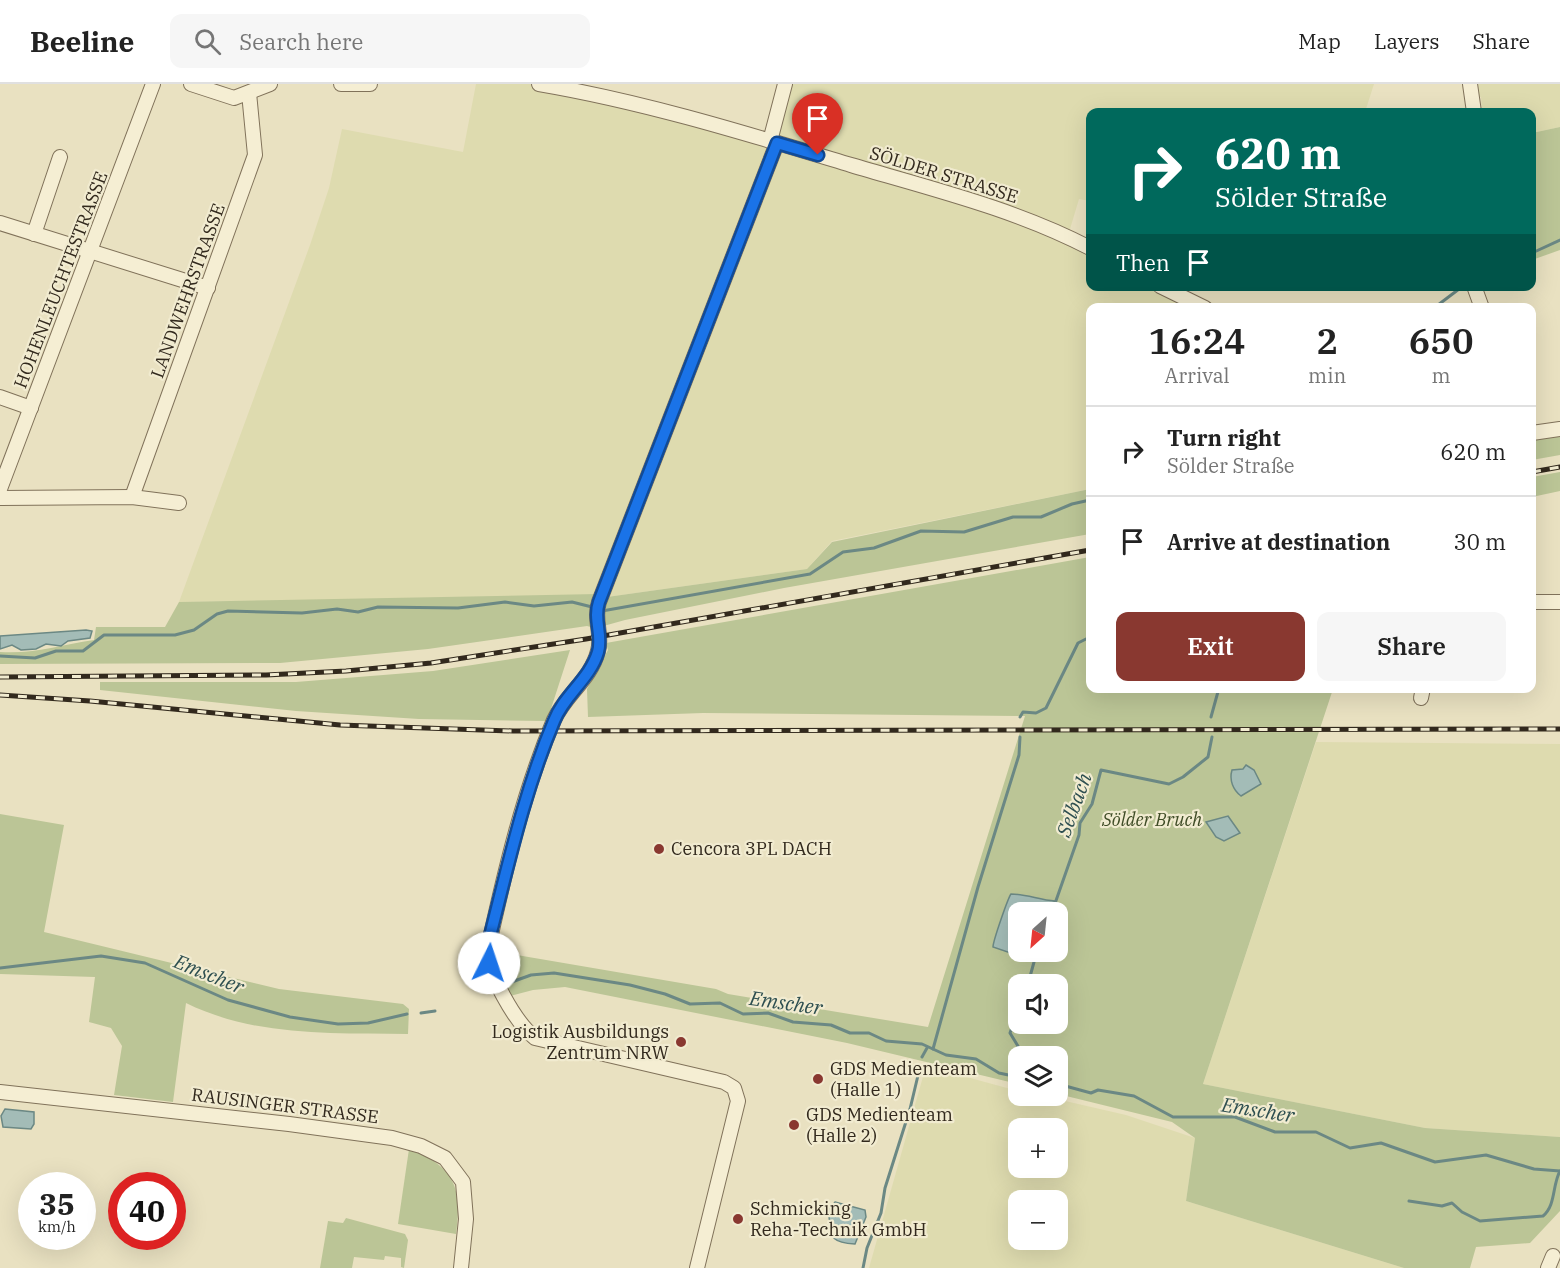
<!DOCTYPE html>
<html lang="en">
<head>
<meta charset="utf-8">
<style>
	body { margin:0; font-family:"IBM Plex Serif",serif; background:#f6f6f6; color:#222; height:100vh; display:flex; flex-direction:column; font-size:22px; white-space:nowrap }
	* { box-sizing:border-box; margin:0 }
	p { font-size:20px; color:#767676 }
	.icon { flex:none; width:33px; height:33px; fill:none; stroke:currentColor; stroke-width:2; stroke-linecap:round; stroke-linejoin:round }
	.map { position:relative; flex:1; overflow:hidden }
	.side { position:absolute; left:1086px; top:219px; width:450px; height:390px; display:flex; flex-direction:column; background:#fff; border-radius:12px; box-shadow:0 6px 24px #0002 }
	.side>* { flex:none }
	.guide { position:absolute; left:1086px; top:24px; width:450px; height:183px; border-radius:12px; box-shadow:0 6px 24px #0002; background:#00695c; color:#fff; overflow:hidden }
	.needle { width:39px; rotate:207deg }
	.tools { position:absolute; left:1008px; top:818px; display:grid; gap:12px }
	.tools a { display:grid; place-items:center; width:60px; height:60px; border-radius:12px; background:#fff; box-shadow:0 6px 24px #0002; font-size:30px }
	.speed { position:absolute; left:18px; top:1088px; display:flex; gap:12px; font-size:30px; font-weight:700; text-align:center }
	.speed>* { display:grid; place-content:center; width:78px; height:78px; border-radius:50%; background:#fff; box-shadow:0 6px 24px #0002; line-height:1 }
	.speed small { font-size:15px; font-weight:400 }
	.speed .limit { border:9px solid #d22; background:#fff; color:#111 }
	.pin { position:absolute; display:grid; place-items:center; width:51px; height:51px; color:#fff; margin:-62px -26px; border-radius:50% 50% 50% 0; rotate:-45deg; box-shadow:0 0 6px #0007 }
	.pin .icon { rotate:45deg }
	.me { position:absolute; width:66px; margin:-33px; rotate:4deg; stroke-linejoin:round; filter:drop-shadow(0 0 4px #0008) }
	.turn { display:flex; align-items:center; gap:21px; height:126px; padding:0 30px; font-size:27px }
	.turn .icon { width:78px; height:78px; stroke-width:2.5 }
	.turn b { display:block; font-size:42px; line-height:51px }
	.then { display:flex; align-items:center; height:57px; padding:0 30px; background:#0003; gap:12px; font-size:22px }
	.eta { display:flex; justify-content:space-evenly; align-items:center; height:102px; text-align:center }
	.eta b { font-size:36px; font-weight:600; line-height:42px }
	.cta { display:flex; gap:12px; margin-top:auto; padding:12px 30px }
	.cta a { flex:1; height:69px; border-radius:12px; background:#893830; color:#fff; font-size:24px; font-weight:600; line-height:69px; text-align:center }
	.cta a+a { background:#f6f6f6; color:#222 }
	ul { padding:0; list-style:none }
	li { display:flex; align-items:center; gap:18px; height:90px; padding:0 30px; border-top:2px solid #e0e0e0 }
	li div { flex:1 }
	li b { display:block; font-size:22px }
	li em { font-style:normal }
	header { display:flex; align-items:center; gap:36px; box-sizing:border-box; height:84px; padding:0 30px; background:#fff; border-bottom:2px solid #e0e0e0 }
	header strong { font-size:28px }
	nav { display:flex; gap:33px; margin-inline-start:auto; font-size:21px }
	.search { width:420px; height:54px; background:#f6f6f6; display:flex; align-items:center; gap:15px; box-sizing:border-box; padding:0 21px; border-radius:12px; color:#767676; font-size:22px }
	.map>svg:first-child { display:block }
	.farmland { fill:#dedbaf; fill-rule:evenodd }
	.green { fill:#bbc596; fill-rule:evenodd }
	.water { fill:#a3bcb7; stroke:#6b8884; stroke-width:1.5 }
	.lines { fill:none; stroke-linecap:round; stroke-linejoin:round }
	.stream { stroke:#6b8884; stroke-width:3 }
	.minor-casing { stroke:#80725a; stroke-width:16 }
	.minor { stroke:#f5eed3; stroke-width:14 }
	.rail-casing { stroke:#32291d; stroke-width:5 }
	.rail { stroke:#f1ebd0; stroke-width:3; stroke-dasharray:9; stroke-linecap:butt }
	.route-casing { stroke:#114b97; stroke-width:15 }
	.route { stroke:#1a73e8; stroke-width:10 }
	.poi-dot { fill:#893830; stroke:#f1ebd0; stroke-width:2 }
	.labels { text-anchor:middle; stroke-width:4.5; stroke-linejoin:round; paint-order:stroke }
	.street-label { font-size:18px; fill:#32291d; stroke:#f1ebd0 }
	.park-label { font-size:18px; font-style:italic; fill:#3f4c26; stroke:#f1ebd0 }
	.poi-label { font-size:18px; fill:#32291d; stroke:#f1ebd0; text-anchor:start }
	.water-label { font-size:20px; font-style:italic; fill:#2e4f50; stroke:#f1ebd0 }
</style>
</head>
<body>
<header>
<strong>Beeline</strong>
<div class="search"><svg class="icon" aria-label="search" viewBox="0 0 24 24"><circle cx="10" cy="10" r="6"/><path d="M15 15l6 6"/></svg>Search here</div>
<nav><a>Map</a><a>Layers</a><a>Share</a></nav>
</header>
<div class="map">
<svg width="1560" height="1184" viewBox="0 0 1560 1184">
	<rect width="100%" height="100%" fill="#e9e1c1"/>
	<g class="farmland">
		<polygon points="476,0 539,0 777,58 792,0 1374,0 1365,28 1090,28 1090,117 1079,115 1070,145 1055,146 1090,164 1090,202 1160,203 1201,223 1090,224 1090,405 832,457 807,485 607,513 179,518 310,161 329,104 342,45 463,68"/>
		<polygon points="1473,0 1560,0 1560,43 1532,49 1532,28 1482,28 1481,13 1475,12"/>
		<polygon points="1316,658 1560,660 1560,1053 1425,1044 1203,1000"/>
		<path d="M926,982l92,25v4h21l87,20 69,23 -9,63 218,67h-535zM1018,1044h40v39h-40zM1018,1116h40v39h-40z"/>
	</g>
	<g class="green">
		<polygon points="1560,43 1560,166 1532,176 1532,49"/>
		<polygon points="1560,348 1560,371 1532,376 1532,353"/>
		<polygon points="1560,388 1560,407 1532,413 1532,393"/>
		<polygon points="1090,405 1090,450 784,504 625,536 600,543 607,513 807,485 832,458"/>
		<path d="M1090,473v131l243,1 -130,395 222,44 135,9v74l-30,32 -54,4 -6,21h-66l-218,-67 9,-63 -23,-16 -114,-28v-38h-40v28l-171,-41 -282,-56 -32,3 -23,6 -11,-22 -6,-23 223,38 12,5 200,33 97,-311 -322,-3 -115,4 -1,-28 21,-39 -2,-7zM1018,828h40v39h-40zM1018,900h40v39h-40z"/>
		<path d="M598,510l-4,34 -7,-2 -159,23 -148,14 -280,1v-12c37,2 60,-7 94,-12l2,-13h69l14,-25z"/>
		<polygon points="570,566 547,637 419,635 296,627 100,606 100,598 296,598 433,587"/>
		<path d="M0,730l64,11 -20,107 235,57 124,15 6,5 -1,25c-76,-1 -153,3 -222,-31l-13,99 -59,-7 8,-49 -11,-18 -22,-6 6,-45 -95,-3z"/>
		<path d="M409,1065c46,18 53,38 47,85l-58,-10z"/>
		<polygon points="346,1134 405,1150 408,1156 404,1184 401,1183 401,1174 385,1172 384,1176 354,1173 352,1184 320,1184 328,1137 343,1139"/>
	</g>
	<g class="water">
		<polygon points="86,546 92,547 90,554 68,557 61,562 46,560 36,565 21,566 12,561 0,565 0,552"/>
		<path d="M1246,681l8,5 7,14 -20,12c-8,-6 -12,-16 -9,-26l11,-1z"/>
		<polygon points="1228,732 1240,749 1224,757 1216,753 1206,738"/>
		<path d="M1011,810c16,0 28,6 44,7l-7,5 -1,6h-29v39h14l-4,8 -35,-12c0,-6 15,-49 18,-53z"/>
		<polygon points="5,1025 34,1028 34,1040 31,1045 3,1043 1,1032"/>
		<path d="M835,1118l30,8 1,7 -11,27c-34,-2 -20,-15 -28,-33z"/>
	</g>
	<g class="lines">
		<g class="stream">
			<polyline points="1532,169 1560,156"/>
			<polyline points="1434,224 1463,202"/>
			<polyline points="602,527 810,490 843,468 874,464 921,447 964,448 1013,433 1041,433 1072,420 1090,416"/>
			<polyline points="0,572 35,574 56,567 83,567 104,551 175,551 194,546 217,530 228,527 302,529 337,525 358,528 378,523 458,524 505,518 534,522 572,518 592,523"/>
			<polyline points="1020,633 1023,628 1036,629 1046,624 1078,559 1090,553"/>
			<polyline points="1211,633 1219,604"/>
			<polyline points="1052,828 1079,751 1080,739 1092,720 1101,686 1169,700 1183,693 1208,673 1212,653"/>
			<polyline points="0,884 101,872 145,879 228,916 290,933 338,940 368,939 407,930"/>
			<polyline points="509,899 531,891 554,889 630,901 665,910 690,920 720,919 743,930 768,929 793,938 831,941 850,949 869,949 886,957 922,960 946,971 976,975 999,989 1018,993"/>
			<polyline points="1028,900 1037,867"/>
			<polyline points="1018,926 1010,949 1024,972"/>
			<polyline points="421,929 435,927"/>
			<polyline points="933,965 978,803 1019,671 1020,653"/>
			<polyline points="922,973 927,964"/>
			<polyline points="1058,1000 1091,1009 1098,1006 1134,1012 1173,1033 1235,1033 1275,1048 1316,1048 1350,1064 1381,1059 1435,1078 1486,1071 1534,1085 1560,1087"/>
			<path d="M1409,1117l33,5 10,-3 10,9 18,9 63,-5c13,-11 9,-30 17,-45"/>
			<polyline points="863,1184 867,1164 881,1129 885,1104 910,1025 920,983"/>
		</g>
		<g class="minor-casing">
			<g id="minor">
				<polyline points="191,0 234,14 270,0"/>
				<polyline points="341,0 370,0"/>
				<path d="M539,0c106,18 209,50 312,81 81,24 164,44 239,83"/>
				<polyline points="1470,0 1474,28"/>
				<polyline points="770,57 785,0"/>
				<polyline points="0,139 208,204"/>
				<polyline points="34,150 60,73"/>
				<polyline points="1160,202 1205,224"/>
				<polyline points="1474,202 1482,224"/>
				<polyline points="0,313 31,324"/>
				<polyline points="1532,349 1560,345"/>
				<polyline points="0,405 153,0"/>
				<polyline points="132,413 255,71 249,9"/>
				<polyline points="0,414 132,413 179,419"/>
				<polyline points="1532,518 1560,518"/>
				<polyline points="1421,614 1423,604"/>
				<polyline points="0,1008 289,1040 392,1054 421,1062 445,1074 463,1098 466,1135 461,1184"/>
				<path d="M697,1184l41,-167 -4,-13 -10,-6 -189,-44c-19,-15 -49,-66 -47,-90 17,-77 35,-155 66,-228 11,-25 37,-41 44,-69 5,-16 -5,-32 1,-49l178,-459"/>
				<polyline points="1548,1184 1553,1172"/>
			</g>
		</g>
		<use href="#minor" class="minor"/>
		<g class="rail-casing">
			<g id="rail">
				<polyline points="1532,388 1560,383"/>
				<polyline points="0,593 266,591 346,587 431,579 586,555 1090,466"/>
				<polyline points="0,611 90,617 340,641 513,647 1560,645"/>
			</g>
		</g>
		<use href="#rail" class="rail"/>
	</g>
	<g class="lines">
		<g class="route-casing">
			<path id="route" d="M489,879v-23c19,-74 35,-148 65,-219 10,-26 36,-42 44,-69 5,-16 -5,-33 1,-50l178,-459 41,12"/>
		</g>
		<use href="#route" class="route"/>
	</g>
	<g class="poi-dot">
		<circle cx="659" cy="765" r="6"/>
		<circle cx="681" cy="958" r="6"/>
		<circle cx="818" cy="995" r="6"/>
		<circle cx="794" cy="1041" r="6"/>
		<circle cx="738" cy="1135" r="6"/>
	</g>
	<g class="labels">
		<g class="street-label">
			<text transform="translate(944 91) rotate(17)" y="6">SÖLDER STRASSE</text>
			<text transform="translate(61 196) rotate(-69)" y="6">HOHENLEUCHTESTRASSE</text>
			<text transform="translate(188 207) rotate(-70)" y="6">LANDWEHRSTRASSE</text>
			<text transform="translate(285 1022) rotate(7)" y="6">RAUSINGER STRASSE</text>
		</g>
		<g class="park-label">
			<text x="1152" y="742">Sölder Bruch</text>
		</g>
		<g class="poi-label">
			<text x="671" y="771">Cencora 3PL DACH</text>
			<text x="669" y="954" text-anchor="end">Logistik Ausbildungs<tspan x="669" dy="21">Zentrum NRW</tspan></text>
			<text x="830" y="991">GDS Medienteam<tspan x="830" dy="21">(Halle 1)</tspan></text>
			<text x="806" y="1037">GDS Medienteam<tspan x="806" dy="21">(Halle 2)</tspan></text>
			<text x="750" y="1131">Schmicking<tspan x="750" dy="21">Reha-Technik GmbH</tspan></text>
		</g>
		<g class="water-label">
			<text transform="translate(1074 721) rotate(-70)" y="7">Selbach</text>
			<text transform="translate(209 890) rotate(22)" y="7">Emscher</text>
			<text transform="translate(786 919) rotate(8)" y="7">Emscher</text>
			<text transform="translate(1258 1026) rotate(9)" y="7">Emscher</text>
		</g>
	</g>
</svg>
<div class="tools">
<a><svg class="needle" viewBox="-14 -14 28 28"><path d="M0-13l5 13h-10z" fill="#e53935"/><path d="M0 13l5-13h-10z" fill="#767676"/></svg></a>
<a><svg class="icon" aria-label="sound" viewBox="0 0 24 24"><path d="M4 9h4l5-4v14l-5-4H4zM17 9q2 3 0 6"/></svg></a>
<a><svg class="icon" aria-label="layers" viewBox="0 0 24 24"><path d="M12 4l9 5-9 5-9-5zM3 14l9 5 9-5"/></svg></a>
<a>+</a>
<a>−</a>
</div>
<div class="speed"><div>35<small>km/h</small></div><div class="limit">40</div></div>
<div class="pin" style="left:818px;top:71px;background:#d93025"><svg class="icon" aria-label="arrive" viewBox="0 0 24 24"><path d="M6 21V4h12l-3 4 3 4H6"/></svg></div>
<svg class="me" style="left:489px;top:879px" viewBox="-20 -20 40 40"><circle r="19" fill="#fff"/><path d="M0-13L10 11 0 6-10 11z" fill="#1a73e8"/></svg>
<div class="guide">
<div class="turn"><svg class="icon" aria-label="right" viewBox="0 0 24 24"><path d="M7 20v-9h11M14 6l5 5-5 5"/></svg><div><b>620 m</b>Sölder Straße</div></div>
<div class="then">Then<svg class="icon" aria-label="arrive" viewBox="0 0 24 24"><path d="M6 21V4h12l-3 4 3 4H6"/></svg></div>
</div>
<section class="side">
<div class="eta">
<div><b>16:24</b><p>Arrival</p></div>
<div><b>2</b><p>min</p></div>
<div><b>650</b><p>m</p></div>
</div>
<ul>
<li><svg class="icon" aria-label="right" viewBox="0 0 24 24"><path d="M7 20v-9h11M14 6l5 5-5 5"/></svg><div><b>Turn right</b><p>Sölder Straße</p></div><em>620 m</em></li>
<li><svg class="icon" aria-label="arrive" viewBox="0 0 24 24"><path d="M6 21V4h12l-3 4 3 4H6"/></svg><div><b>Arrive at destination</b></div><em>30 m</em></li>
</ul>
<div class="cta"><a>Exit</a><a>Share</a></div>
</section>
</div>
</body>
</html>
